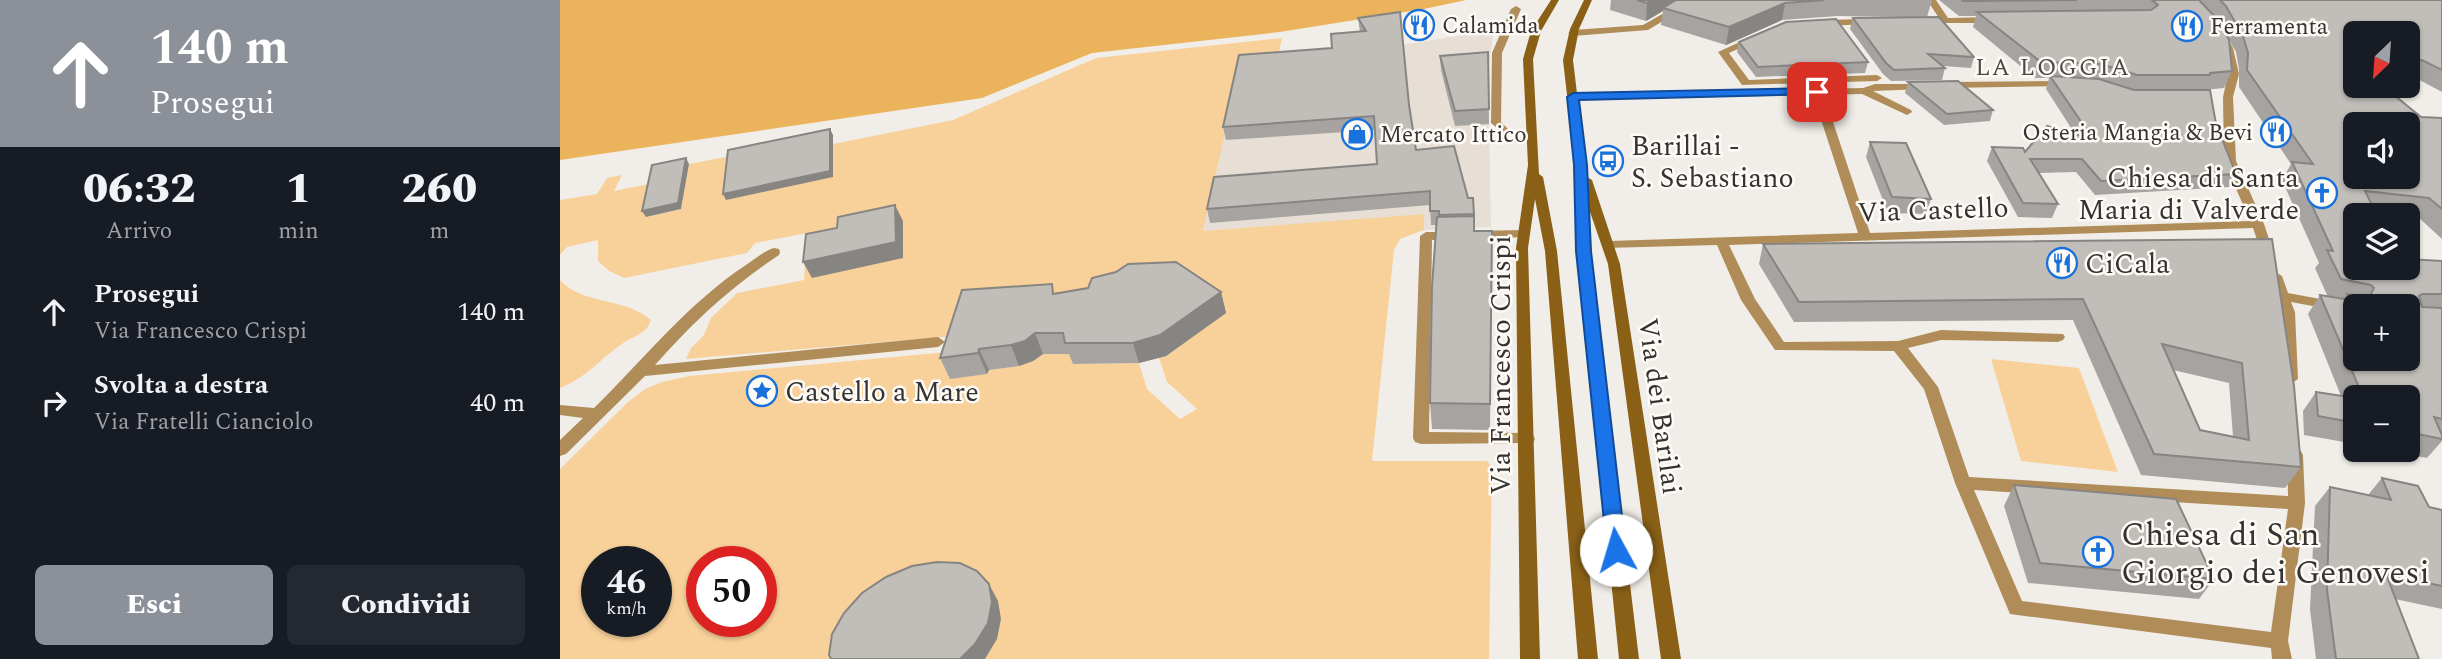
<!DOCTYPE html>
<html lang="it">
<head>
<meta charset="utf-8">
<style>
	body { margin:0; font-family:Spectral,serif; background:#242831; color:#f1f3f6; height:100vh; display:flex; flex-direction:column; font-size:26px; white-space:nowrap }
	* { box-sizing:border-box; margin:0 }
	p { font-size:23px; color:#9ea1a6 }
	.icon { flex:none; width:38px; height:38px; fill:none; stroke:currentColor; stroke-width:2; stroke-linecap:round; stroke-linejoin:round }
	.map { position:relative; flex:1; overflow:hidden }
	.drawer { display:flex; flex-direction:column; background:#171b24; width:560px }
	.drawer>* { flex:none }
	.banner { background:#8c9099; color:#fff; overflow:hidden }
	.needle { width:46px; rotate:205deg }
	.tools { position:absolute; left:1783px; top:21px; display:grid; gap:14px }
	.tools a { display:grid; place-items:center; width:77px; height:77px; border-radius:10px; background:#171b24; box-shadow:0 2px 5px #0004; font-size:35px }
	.speed { position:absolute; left:21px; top:546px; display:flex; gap:14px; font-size:35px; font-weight:700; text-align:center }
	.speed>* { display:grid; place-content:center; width:91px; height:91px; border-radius:50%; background:#171b24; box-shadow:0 2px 5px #0004; line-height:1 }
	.speed small { font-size:18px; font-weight:400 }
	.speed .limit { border:10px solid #d22; background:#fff; color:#111 }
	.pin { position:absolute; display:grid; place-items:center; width:60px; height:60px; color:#fff; margin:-30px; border-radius:14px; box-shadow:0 4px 10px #0006 }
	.me { position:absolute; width:77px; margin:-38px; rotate:354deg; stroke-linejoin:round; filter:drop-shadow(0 0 5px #0008) }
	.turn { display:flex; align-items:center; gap:24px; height:147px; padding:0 35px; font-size:32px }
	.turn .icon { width:91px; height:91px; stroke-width:2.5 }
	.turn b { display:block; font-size:49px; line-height:60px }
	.eta { display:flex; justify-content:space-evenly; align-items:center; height:119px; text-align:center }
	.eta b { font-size:42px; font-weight:800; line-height:49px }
	.cta { display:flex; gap:14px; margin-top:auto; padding:14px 35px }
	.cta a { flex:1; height:80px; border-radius:10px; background:#8c9099; color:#fff; font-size:28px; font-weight:800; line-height:80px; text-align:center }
	.cta a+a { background:#242831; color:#f1f3f6 }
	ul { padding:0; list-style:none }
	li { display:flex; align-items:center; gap:21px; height:91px; padding:0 35px }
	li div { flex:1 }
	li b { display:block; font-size:26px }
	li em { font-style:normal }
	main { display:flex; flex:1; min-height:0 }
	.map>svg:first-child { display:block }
	.built { fill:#e7dfd6 }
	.green { fill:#f8d19a; fill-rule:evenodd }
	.water { fill:#ebb35c }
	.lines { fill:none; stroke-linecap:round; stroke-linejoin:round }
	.lane { fill:#b08d58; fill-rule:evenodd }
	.street { fill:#b08d58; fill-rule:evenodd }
	.secondary { fill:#896016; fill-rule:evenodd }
	.wall { fill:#a6a3a0; fill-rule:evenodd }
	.shaded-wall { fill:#878582 }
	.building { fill:#c1beba; stroke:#878582; stroke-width:2; fill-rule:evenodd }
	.route { fill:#1a73e8; stroke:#114b97; stroke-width:2 }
	.labels { text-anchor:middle; stroke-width:5; stroke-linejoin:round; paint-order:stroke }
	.far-poi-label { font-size:23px; fill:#353332; stroke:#fefbf6; text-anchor:start }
	.far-neighbourhood-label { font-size:24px; letter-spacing:2px; fill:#4c4a46; stroke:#fefbf6 }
	.poi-label { font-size:28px; fill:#353332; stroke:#fefbf6; text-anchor:start }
	.street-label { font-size:28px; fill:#353332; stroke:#fefbf6 }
	.near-poi-label { font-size:33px; fill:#353332; stroke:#fefbf6; text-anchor:start }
</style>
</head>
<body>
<main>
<section class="drawer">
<div class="banner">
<div class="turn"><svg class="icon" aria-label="ahead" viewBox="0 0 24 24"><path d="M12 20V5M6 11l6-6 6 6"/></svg><div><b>140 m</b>Prosegui</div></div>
</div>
<div class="eta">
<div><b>06:32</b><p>Arrivo</p></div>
<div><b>1</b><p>min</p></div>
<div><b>260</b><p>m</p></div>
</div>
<ul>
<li><svg class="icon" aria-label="ahead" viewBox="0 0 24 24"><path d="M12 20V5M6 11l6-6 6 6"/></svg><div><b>Prosegui</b><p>Via Francesco Crispi</p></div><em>140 m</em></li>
<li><svg class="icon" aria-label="right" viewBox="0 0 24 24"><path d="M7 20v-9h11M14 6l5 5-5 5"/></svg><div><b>Svolta a destra</b><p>Via Fratelli Cianciolo</p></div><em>40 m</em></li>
</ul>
<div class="cta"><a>Esci</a><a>Condividi</a></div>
</section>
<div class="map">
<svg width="1882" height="659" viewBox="0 0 1882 659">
	<rect width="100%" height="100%" fill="#f1eee9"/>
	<polygon class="built" points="903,35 933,35 928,73 931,227 864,230 864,215 643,231 682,57 830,47"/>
	<g class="green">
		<path d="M722,38l-3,14 -37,6 -39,173 221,-17v16l-24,9 -6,11 -22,211h115l5,6 -3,192h-929v-190l68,-67 17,-13 17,-7 27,-6 269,-25 -7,27 36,-4 2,-4 30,-4 14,-5 10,-7h27l3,10 66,-1 8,26 33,30 17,-10 -30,-27 -8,-24 7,-2 59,-43 -539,46 5,-11 13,-13 7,-17 26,-25 67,-13 3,-47 -52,10 -8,10 -123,25 -15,-7 -11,-10v-21l-31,7 -7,8v-55l37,-6 10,-16 15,-3 -8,16 39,-8 -6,34 34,-8 8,-45 42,-8 102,21v-33l120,-24 143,-62zM37,562h59v59h-59zM142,562h59v59h-59z"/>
		<path d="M0,280c22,25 65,17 91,40 -4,14 -18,16 -29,24 -22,15 -36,34 -62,44z"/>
		<polygon points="1431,359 1519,368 1558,472 1461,461"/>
	</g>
	<polygon class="water" points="0,0 906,0 864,9 720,32 532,53 422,98 0,160"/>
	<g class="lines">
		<g class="lane">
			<polygon points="956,6 961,9 942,53 941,122 951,132 946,135 931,123 932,53 951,9"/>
			<polygon points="963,230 969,234 967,237 912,239 906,235 912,231"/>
			<polygon points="866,232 892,232 898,236 892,240 872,240 869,432 967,433 973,435 975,439 973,443 861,444 855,442 853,438 860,236"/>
			<path d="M214,248l5,1 1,3 -1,3c-47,31 -87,68 -124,110l283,-28 7,5 -7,5 -293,29 -79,78 -6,2v-16l23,-22 -23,-3v-10l34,3c49,-48 94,-105 152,-143 9,-6 18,-14 28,-17z"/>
		</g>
		<g class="street">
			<polygon points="1127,0 1138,0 1088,30 1013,36 1008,33 1013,30 1083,25"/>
			<polygon points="1367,0 1376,0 1388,18 1434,17 1439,20 1434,23 1364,23 1364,19 1379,18"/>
			<polygon points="1308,19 1311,20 1311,24 1262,26 1257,23 1262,20"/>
			<path d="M1661,31l3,1 9,16 6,26 -6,23 3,64 28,63 11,33 -1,3 -5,1 -6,-4 -10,-29 -524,17 26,54 29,43 114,-1 43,-11 122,4 2,3 -2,3 -5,2 -117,-2 -33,8 30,39 31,90 319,19 -1,-41 2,-4h12l2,4 2,48 -17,138 4,18h-20l-1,-11 -261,-34 -55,-131 -31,-94 -30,-38 -119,-1 -34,-50 -24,-55 -112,3 -2,-3 6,-4 249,-8 -45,-138 -240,5 -5,-3 5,-3 290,-6 12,-4h54v4l-4,1 -52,2 38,19 1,2 -5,3 -45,-21 -38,1 46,138 380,-12 -26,-60 -1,-64 5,-23 -2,-18 -10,-22zM1414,490l314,19 -17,123 -249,-31z"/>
			<polygon points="1195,35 1200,38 1198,40 1169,53 1189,80 1317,75 1322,78 1317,81 1182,85 1158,52"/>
			<polygon points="1505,81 1510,84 1509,86 1385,88 1380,85 1385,82"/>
			<polygon points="1715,272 1722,276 1728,293 1798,306 1796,306 1796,314 1731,302 1735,312 1738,379 1731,384 1724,379 1721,312 1708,276"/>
		</g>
		<g class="secondary">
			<polygon points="991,0 999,0 981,31 973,59 979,174 983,177 997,251 1038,659 1018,659 985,251 975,199 968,248 980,659 960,659 956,248 968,165 963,59 971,31"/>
			<polygon points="1024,0 1032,0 1019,29 1013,60 1027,177 1032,180 1060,264 1121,659 1101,659 1048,264 1028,206 1030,251 1079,659 1059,659 1018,251 1015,165 1003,60 1010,29"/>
		</g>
	</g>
	<g class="wall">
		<polygon points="1051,0 1372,0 1367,17 1414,57 1411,68 1383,66 1385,68 1382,80 1331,81 1323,74 1290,29 1293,18 1345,17 1277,16 1222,20 1166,45 1101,25 1103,11 1086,21 1050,10"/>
		<polygon points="1379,0 1882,0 1882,92 1852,76 1848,76 1848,33 1796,33 1796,86 1861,117 1882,118 1882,239 1857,216 1815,211 1796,268 1882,261 1882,441 1867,458 1824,450 1848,450 1848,397 1796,397 1796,444 1744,435 1743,411 1756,392 1781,396 1748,314 1760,295 1768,297 1755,268 1759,263 1722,180 1731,164 1679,87 1679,69 1676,52 1669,40 1672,71 1664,88 1643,90 1676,174 1669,187 1535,195 1516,172 1478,173 1498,204 1492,218 1458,217 1427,161 1432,147 1465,152 1515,134 1486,89 1489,78 1475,78 1413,27 1416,16 1399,16"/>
		<polygon points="798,18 849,105 856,150 908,198 913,198 914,231 932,231 930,430 872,429 870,403 877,225 871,225 870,205 650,223 647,209 817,164 815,130 666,140 663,127 772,48 800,32"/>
		<polygon points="1179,42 1308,62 1305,73 1196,77 1177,52"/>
		<polygon points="928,52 929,124 895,126 881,70 880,56"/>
		<polygon points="1348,82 1433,110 1430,121 1384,125 1345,93"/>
		<polygon points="1310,142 1371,199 1366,214 1328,213 1306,157"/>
		<path d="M1712,239l29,228 -16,21 -144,-13 -68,-155 -279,2 -35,-58 4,-20zM1613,370l56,13 4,54 -33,-7z"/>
		<polygon points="528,288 661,292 666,313 606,356 579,363 513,364 509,354 483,354 473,361 459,366 429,370 427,374 390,379 380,358 496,293"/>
		<polygon points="1822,478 1869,507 1882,510 1882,609 1835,599 1859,659 1756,659 1750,609 1755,506 1770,487 1808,495"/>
		<polygon points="1454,485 1654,579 1639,599 1468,583 1444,506"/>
	</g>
	<g class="shaded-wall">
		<polygon points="1093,0 1122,0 1103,8 1103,11 1086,21 1087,3"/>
		<polygon points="1225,3 1222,20 1166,45 1169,27"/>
		<polygon points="270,129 273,135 273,177 166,200 163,194"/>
		<polygon points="126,158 129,164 121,209 86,217 82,211"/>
		<polygon points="335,205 343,221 343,258 252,278 243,262"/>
		<polygon points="661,292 666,313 606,356 579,363 573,343"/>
		<polygon points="475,333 483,354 473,361 459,366 451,345"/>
		<polygon points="419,349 429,370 427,374 418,353"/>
		<polygon points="429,584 438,601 441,619 437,639 425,659 400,659"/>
	</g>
	<g class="building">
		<polygon points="1077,0 1093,0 1087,3"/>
		<polygon points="1116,0 1264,0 1225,3 1169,27 1103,8"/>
		<polygon points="1402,0 1517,0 1403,1"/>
		<polygon points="1592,0 1639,0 1661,23 1669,40 1672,71 1650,73 1650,75 1577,75 1541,64 1481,62 1417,12 1591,10 1598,5"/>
		<path d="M1660,0h222v70l-20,-10 -14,1v-28h-52v53h27l38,31 21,1v91l-13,-11 -64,-7 12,24h-21v53h52v-9l34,2v33h-20l-3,2 3,11 20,1v111l-8,-2 8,18v4l-34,-7v-35h-45l-43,-102 30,5 -3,-6 22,4 5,-10 -3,-3 -30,-6 -14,-29 6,1 -41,-89 21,2 -66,-94 1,-17 -5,-17 -17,-30zM1796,124h52v53h-52zM1796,306h52v53h-52z"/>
		<polygon points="840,12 849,105 856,150 894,146 908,198 913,198 914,214 879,215 879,211 870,211 870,191 647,209 654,177 817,164 814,116 663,127 679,55 772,48 771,34 806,31 798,18"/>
		<polygon points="1379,17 1414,57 1368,54 1385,68 1334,70 1326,63 1293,18"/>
		<polygon points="1276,19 1308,62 1198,67 1179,42 1226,22"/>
		<polygon points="928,52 929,109 895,111 880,56"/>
		<polygon points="1490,76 1539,79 1574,90 1650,90 1656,124 1676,174 1541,181 1522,159 1470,159 1498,204 1463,203 1432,147 1463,148 1465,152 1487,126 1533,139"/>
		<polygon points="1398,81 1433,110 1387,114 1348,82"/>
		<polygon points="270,129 270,171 163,194 168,150"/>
		<polygon points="1310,142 1346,143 1371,199 1332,197"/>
		<polygon points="126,158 118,203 82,211 92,165"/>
		<polygon points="335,205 336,242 243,262 246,234 277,228 278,217"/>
		<polygon points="914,216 914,231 932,231 930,404 870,403 872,286 877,217"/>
		<path d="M1712,239l22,147 7,81 -147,-13 -71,-155 -284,3 -36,-58zM1602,344l80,19 7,77 -49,-10z"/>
		<polygon points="616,262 661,292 600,335 573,343 505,343 503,333 475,333 465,341 451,345 419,349 418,353 380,358 402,290 492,284 493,294 528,288 532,278 556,272 568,264"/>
		<polygon points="1756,392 1796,398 1796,423 1758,416"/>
		<polygon points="1822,478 1858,486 1869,507 1882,510 1882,586 1826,574 1859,659 1776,659 1767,590 1770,487 1831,500"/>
		<polygon points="1454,485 1616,499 1654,579 1480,563"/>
		<polygon points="377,562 400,563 417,571 429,584 432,602 428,623 415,644 400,659 271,659 269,655 272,634 284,613 302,593 326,577 352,566"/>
	</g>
	<polygon class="route" points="1257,88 1263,92 1261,94 1019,100 1027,165 1031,251 1066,550 1063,556 1056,558 1049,556 1047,550 1016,251 1014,165 1007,97 1013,93"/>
	<defs>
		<g id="restaurant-ring" transform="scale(1.575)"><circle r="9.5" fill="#fefbf6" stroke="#1971db" stroke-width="1.5"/><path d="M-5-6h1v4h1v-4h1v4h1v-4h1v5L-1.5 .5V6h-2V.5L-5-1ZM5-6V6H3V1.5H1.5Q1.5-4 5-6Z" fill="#1971db"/></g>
		<g id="shop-ring" transform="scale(1.575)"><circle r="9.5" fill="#fefbf6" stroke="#1971db" stroke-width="1.5"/><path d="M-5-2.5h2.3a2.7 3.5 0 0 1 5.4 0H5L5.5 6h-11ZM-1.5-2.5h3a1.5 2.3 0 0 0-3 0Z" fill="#1971db"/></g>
		<g id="bus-ring" transform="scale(1.575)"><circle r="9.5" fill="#fefbf6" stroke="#1971db" stroke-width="1.5"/><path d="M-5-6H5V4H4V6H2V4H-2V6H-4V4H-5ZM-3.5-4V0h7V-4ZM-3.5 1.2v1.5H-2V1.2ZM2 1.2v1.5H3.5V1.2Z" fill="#1971db"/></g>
		<g id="church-ring" transform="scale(1.575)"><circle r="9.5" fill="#fefbf6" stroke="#1971db" stroke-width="1.5"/><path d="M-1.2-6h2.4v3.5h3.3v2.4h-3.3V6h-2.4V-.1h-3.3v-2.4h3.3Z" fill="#1971db"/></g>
		<g id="sight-ring" transform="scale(1.575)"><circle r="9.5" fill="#fefbf6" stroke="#1971db" stroke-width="1.5"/><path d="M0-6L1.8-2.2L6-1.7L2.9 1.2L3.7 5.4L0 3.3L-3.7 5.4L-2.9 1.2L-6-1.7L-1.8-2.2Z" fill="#1971db"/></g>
	</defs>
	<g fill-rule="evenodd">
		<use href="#restaurant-ring" x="859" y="25"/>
		<use href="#restaurant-ring" x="1627" y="26"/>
		<use href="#restaurant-ring" x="1716" y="132"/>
		<use href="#shop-ring" x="797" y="134"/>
		<use href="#bus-ring" x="1048" y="161"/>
		<use href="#church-ring" x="1762" y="193"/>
		<use href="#restaurant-ring" x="1502" y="263"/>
		<use href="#sight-ring" x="202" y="391"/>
		<use href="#church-ring" x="1538" y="552"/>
	</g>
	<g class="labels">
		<g class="far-poi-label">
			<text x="882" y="33">Calamida</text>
			<text x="1650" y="34">Ferramenta</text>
			<text x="1693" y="140" text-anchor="end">Osteria Mangia &amp; Bevi</text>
			<text x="820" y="142">Mercato Ittico</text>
		</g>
		<g class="far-neighbourhood-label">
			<text x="1493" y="75">LA LOGGIA</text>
		</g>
		<g class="poi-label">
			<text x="1071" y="155">Barillai -<tspan x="1071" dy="32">S. Sebastiano</tspan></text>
			<text x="1739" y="187" text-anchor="end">Chiesa di Santa<tspan x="1739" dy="32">Maria di Valverde</tspan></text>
			<text x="1525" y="273">CiCala</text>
			<text x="225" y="401">Castello a Mare</text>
		</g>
		<g class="street-label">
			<text transform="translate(1373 209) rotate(-2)" y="10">Via Castello</text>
			<text transform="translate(940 365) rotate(-90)" y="10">Via Francesco Crispi</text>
			<text transform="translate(1101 406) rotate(82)" y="10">Via dei Barilai</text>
		</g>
		<g class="near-poi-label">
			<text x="1561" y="545">Chiesa di San<tspan x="1561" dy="38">Giorgio dei Genovesi</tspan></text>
		</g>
	</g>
</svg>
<div class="tools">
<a><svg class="needle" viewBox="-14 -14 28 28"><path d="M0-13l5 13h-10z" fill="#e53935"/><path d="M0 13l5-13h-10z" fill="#9ea1a6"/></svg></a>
<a><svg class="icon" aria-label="sound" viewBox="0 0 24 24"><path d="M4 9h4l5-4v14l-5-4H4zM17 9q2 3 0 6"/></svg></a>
<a><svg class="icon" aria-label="layers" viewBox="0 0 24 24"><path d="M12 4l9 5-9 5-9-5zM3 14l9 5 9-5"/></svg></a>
<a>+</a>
<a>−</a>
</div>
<div class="speed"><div>46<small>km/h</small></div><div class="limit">50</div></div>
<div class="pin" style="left:1257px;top:92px;background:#d93025"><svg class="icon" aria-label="arrive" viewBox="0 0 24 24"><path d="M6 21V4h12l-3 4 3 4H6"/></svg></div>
<svg class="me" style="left:1056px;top:550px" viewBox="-20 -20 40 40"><circle r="19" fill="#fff"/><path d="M0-13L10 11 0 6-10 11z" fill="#1a73e8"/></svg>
</div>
</main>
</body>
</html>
